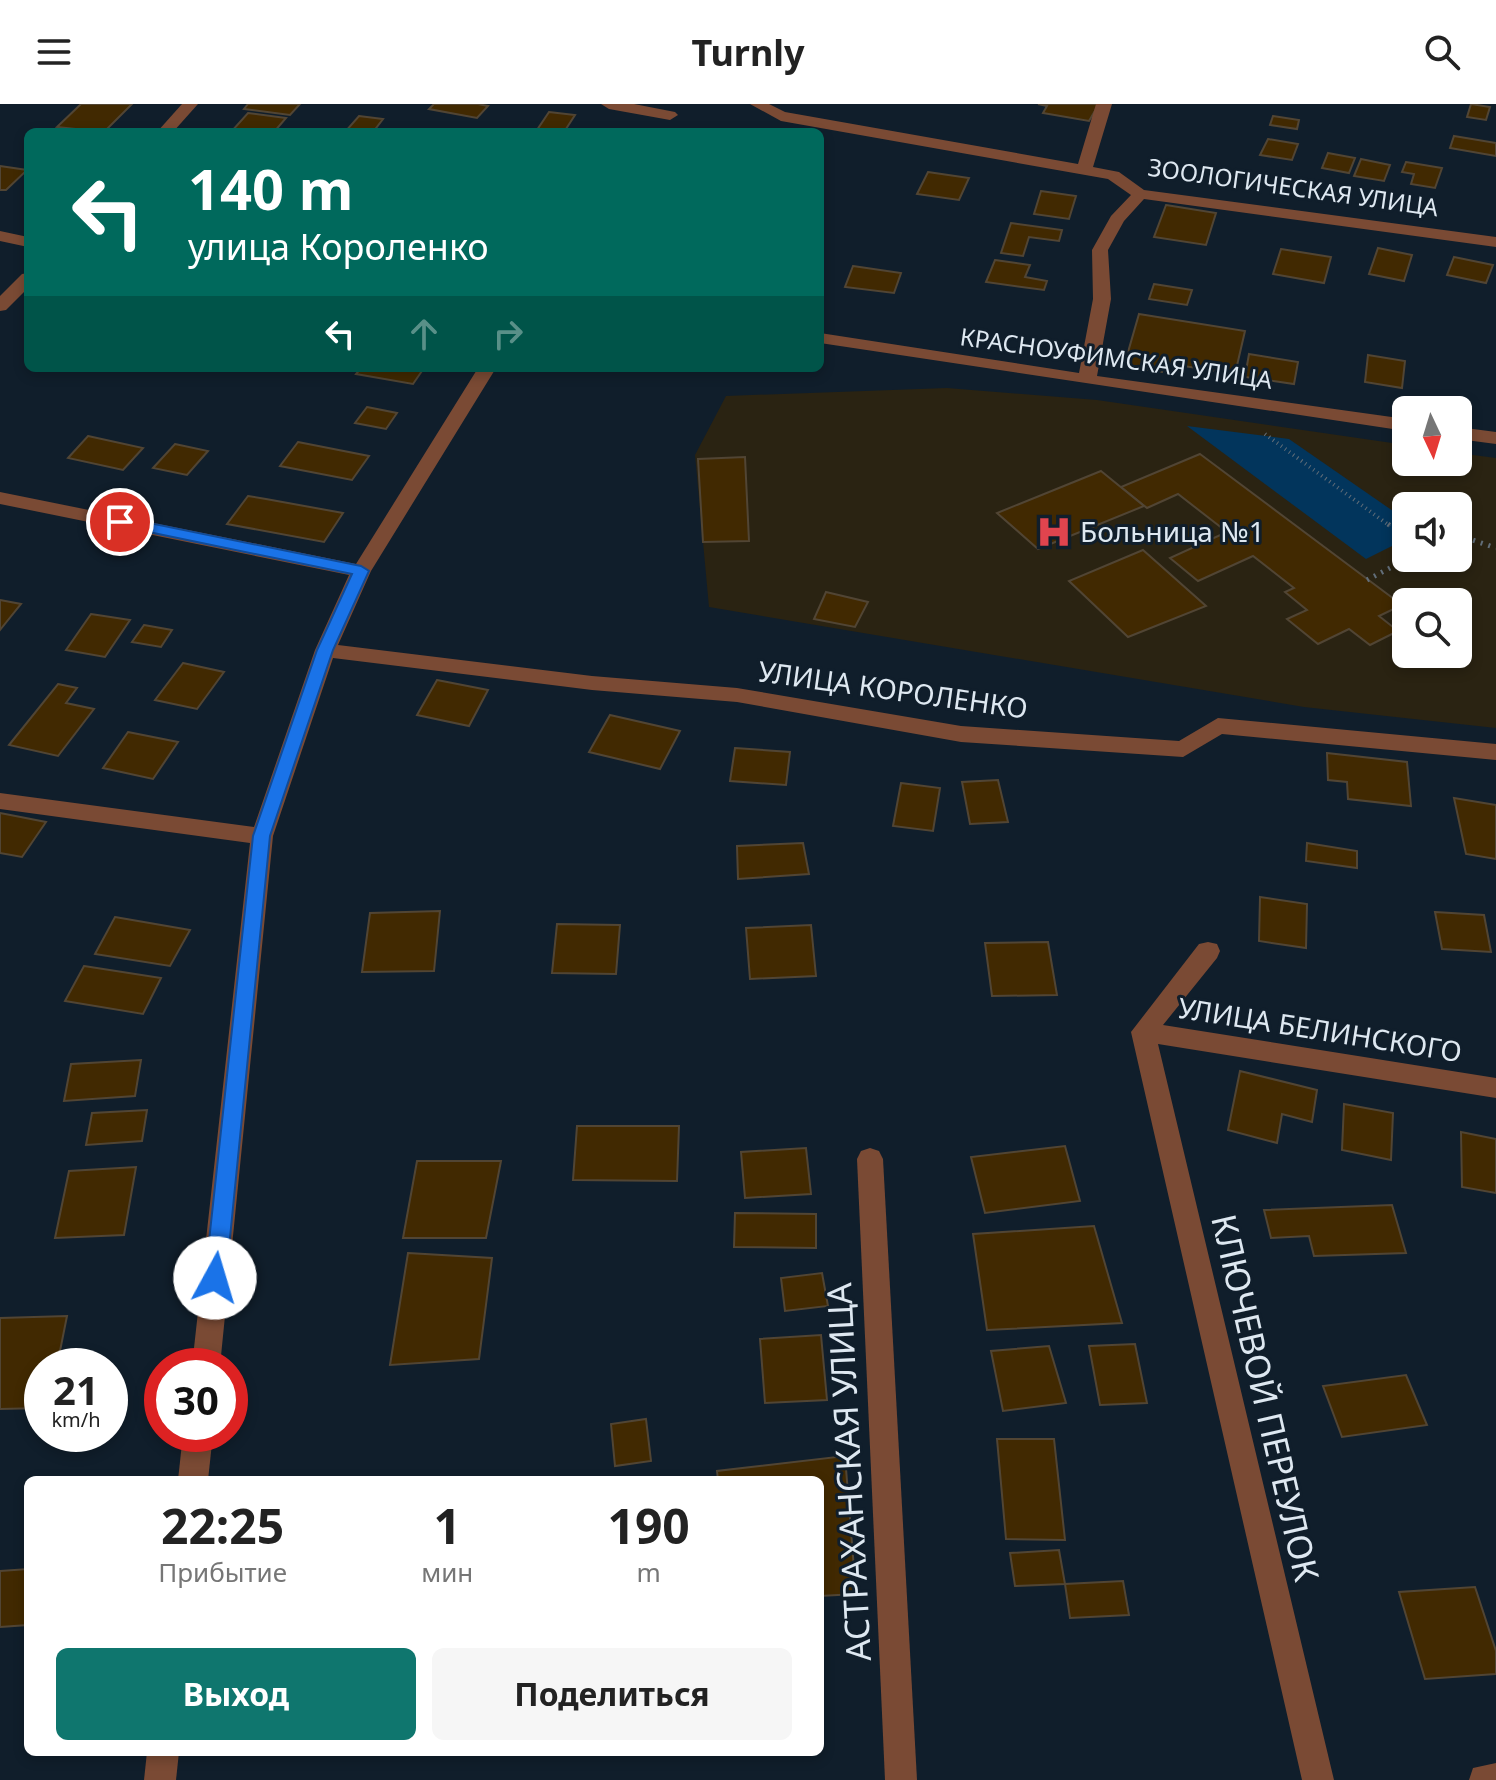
<!DOCTYPE html>
<html lang="ru">
<head>
<meta charset="utf-8">
<style>
	body { margin:0; font-family:"Noto Sans",sans-serif; background:#f6f6f6; color:#222; height:100vh; display:flex; flex-direction:column; font-size:30px; white-space:nowrap }
	* { box-sizing:border-box; margin:0 }
	p { font-size:26px; color:#767676 }
	.icon { flex:none; width:44px; height:44px; fill:none; stroke:currentColor; stroke-width:2; stroke-linecap:round; stroke-linejoin:round }
	.map { position:relative; flex:1; overflow:hidden }
	.sheet { position:absolute; left:24px; top:1372px; width:800px; height:280px; display:flex; flex-direction:column; background:#fff; border-radius:12px; box-shadow:0 4px 12px #0003 }
	.sheet>* { flex:none }
	.guide { position:absolute; left:24px; top:24px; width:800px; height:244px; border-radius:12px; box-shadow:0 4px 12px #0003; background:#00695c; color:#fff; overflow:hidden }
	.needle { width:52px; rotate:176deg }
	.buttons { position:absolute; left:1392px; top:292px; display:grid; gap:16px }
	.buttons a { display:grid; place-items:center; width:80px; height:80px; border-radius:12px; background:#fff; box-shadow:0 4px 12px #0003; font-size:40px }
	.speed { position:absolute; left:24px; top:1244px; display:flex; gap:16px; font-size:40px; font-weight:700; text-align:center }
	.speed>* { display:grid; place-content:center; width:104px; height:104px; border-radius:50%; background:#fff; box-shadow:0 4px 12px #0003; line-height:1 }
	.speed small { font-size:20px; font-weight:400 }
	.speed .limit { border:12px solid #d22; background:#fff; color:#111 }
	.pin { position:absolute; display:grid; place-items:center; width:68px; height:68px; color:#fff; margin:-34px; border:4px solid #fff; border-radius:50%; box-shadow:0 2px 8px #0007 }
	.me { position:absolute; width:88px; margin:-44px; rotate:6deg; stroke-linejoin:round; filter:drop-shadow(0 0 6px #0008) }
	.turn { display:flex; align-items:center; gap:28px; height:168px; padding:0 32px; font-size:36px }
	.turn .icon { width:104px; height:104px; stroke-width:2.5 }
	.turn b { display:block; font-size:56px; line-height:68px }
	.lanes { display:flex; align-items:center; height:76px; padding:0 32px; background:#0003; justify-content:center; gap:40px; direction:ltr }
	.lanes .off { opacity:.35 }
	.eta { display:flex; justify-content:space-evenly; align-items:center; height:136px; text-align:center }
	.eta b { font-size:48px; font-weight:700; line-height:56px }
	.button { display:flex; gap:16px; margin-top:auto; padding:16px 32px }
	.button a { flex:1; height:92px; border-radius:12px; background:#0f766e; color:#fff; font-size:32px; font-weight:700; line-height:92px; text-align:center }
	.button a+a { background:#f6f6f6; color:#222 }
	header { display:flex; justify-content:space-between; align-items:center; height:104px; padding:0 32px; background:#fff; font-size:36px; font-weight:700 }
	.map>svg:first-child { display:block }
	.medical { fill:#2a2312; fill-rule:evenodd }
	.green { fill:#02355c }
	.building { fill:#412901; stroke:#514534; stroke-width:2 }
	.lines { fill:none; stroke-linecap:round; stroke-linejoin:round }
	.path-far1 { stroke:#626e79; stroke-width:4; stroke-dasharray:1 4; stroke-linecap:butt }
	.path { stroke:#626e79; stroke-width:5; stroke-dasharray:2 6; stroke-linecap:butt }
	.street { fill:#7a4a34; fill-rule:evenodd }
	.route { fill:#1a73e8; stroke:#114b97; stroke-width:2 }
	.labels { text-anchor:middle; stroke-width:6; stroke-linejoin:round; paint-order:stroke }
	.far-street-label { font-size:24px; fill:#dee8f1; stroke:#101e2b }
	.poi-label { font-size:28px; fill:#dee8f1; stroke:#101e2b; text-anchor:start }
	.street-label { font-size:28px; fill:#dee8f1; stroke:#101e2b }
	.near-street-label { font-size:34px; fill:#dee8f1; stroke:#101e2b }
</style>
</head>
<body>
<header><svg class="icon" aria-label="menu" viewBox="0 0 24 24"><path d="M4 6h16M4 12h16M4 18h16"/></svg>Turnly<svg class="icon" aria-label="search" viewBox="0 0 24 24"><circle cx="10" cy="10" r="6"/><path d="M15 15l6 6"/></svg></header>
<div class="map">
<svg width="1496" height="1676" viewBox="0 0 1496 1676">
	<rect width="100%" height="100%" fill="#101e2b"/>
	<path class="medical" d="M947,284l150,12 309,45v17h52v-9l38,5v270l-192,-21 -595,-100 -14,-152 31,-59zM1406,402h52v52h-52zM1406,498h52v52h-52z"/>
	<polygon class="green" points="1187,322 1289,335 1406,416 1406,435 1366,455"/>
	<g class="building">
		<polygon points="81,0 132,0 104,28 57,23"/>
		<polygon points="248,0 300,0 290,11 244,5"/>
		<polygon points="434,0 478,0 488,2 477,14 429,5"/>
		<polygon points="1038,0 1099,0 1089,17 1043,9 1047,2"/>
		<polygon points="1471,0 1490,3 1486,16 1467,13"/>
		<polygon points="549,8 575,11 564,28 537,26"/>
		<polygon points="248,9 286,14 274,28 231,28"/>
		<polygon points="359,12 383,15 373,28 345,28"/>
		<polygon points="1273,12 1299,16 1297,25 1270,21"/>
		<polygon points="1454,32 1496,39 1496,52 1450,44"/>
		<polygon points="1268,35 1298,40 1292,56 1260,51"/>
		<polygon points="1328,49 1355,54 1349,69 1322,64"/>
		<polygon points="1361,55 1390,61 1384,77 1354,72"/>
		<polygon points="1406,58 1442,64 1435,84 1411,80 1414,70 1402,68"/>
		<polygon points="0,62 27,66 6,86 0,86"/>
		<polygon points="928,68 969,74 959,96 917,90"/>
		<polygon points="1041,87 1076,92 1069,115 1034,110"/>
		<polygon points="1166,101 1216,109 1206,141 1154,133"/>
		<polygon points="1011,119 1062,126 1059,137 1029,133 1023,152 1001,149"/>
		<polygon points="1378,144 1412,151 1404,177 1369,170"/>
		<polygon points="1281,145 1331,153 1324,179 1273,170"/>
		<polygon points="1454,153 1493,161 1486,179 1447,171"/>
		<polygon points="995,156 1030,161 1025,173 1047,177 1044,186 986,178"/>
		<polygon points="853,162 901,169 894,189 845,183"/>
		<polygon points="1154,180 1192,186 1187,201 1149,195"/>
		<polygon points="1139,210 1245,227 1235,270 1165,259 1162,268 1124,262"/>
		<polygon points="1249,250 1298,258 1294,280 1245,273"/>
		<polygon points="1368,251 1405,257 1402,284 1365,278"/>
		<polygon points="361,264 424,264 413,280 356,270"/>
		<polygon points="367,303 397,309 386,325 355,319"/>
		<polygon points="88,332 143,344 123,366 68,354"/>
		<polygon points="298,338 369,352 352,376 280,362"/>
		<polygon points="175,340 208,347 187,371 153,364"/>
		<polygon points="1200,350 1402,501 1379,512 1398,527 1370,541 1349,525 1318,540 1287,515 1307,506 1285,488 1294,484 1253,452 1198,477 1170,454 1227,428 1178,390 1147,404 1121,383"/>
		<polygon points="745,353 749,437 703,438 698,355"/>
		<polygon points="1101,367 1144,402 1038,445 997,409"/>
		<polygon points="248,392 266,395 343,409 324,438 227,420"/>
		<polygon points="1143,446 1206,502 1128,533 1069,477"/>
		<polygon points="826,488 868,498 855,523 814,515"/>
		<polygon points="0,496 21,500 0,526"/>
		<polygon points="91,510 130,516 105,553 66,546"/>
		<polygon points="144,521 172,526 161,543 132,538"/>
		<polygon points="183,559 224,568 197,605 155,596"/>
		<polygon points="437,576 488,586 469,622 417,611"/>
		<polygon points="58,580 77,584 66,599 94,605 58,652 9,641"/>
		<polygon points="610,611 680,627 660,665 589,648"/>
		<polygon points="128,628 178,638 153,675 103,664"/>
		<polygon points="735,644 790,648 786,681 730,677"/>
		<polygon points="1327,649 1407,658 1411,702 1348,695 1347,678 1328,676"/>
		<polygon points="998,676 1008,718 970,720 962,678"/>
		<polygon points="901,679 940,684 933,727 893,722"/>
		<polygon points="1454,694 1496,701 1496,755 1466,750"/>
		<polygon points="0,709 46,718 22,753 0,749"/>
		<polygon points="803,739 809,770 738,775 737,742"/>
		<polygon points="1307,739 1357,747 1357,764 1306,757"/>
		<polygon points="1260,793 1307,800 1306,844 1259,837"/>
		<polygon points="440,807 434,867 362,868 370,809"/>
		<polygon points="1435,808 1484,811 1491,848 1442,845"/>
		<polygon points="115,813 190,826 170,862 95,850"/>
		<polygon points="557,820 620,821 616,870 552,869"/>
		<polygon points="811,821 816,872 750,875 746,824"/>
		<polygon points="1048,838 1057,891 992,892 985,839"/>
		<polygon points="84,862 161,874 143,910 65,897"/>
		<polygon points="141,956 135,992 64,997 71,960"/>
		<polygon points="1240,967 1317,986 1312,1018 1282,1010 1277,1039 1228,1026"/>
		<polygon points="1344,1000 1393,1009 1391,1056 1342,1046"/>
		<polygon points="147,1006 142,1037 86,1041 92,1009"/>
		<polygon points="577,1022 679,1022 677,1077 573,1076"/>
		<polygon points="1461,1028 1496,1035 1496,1089 1462,1083"/>
		<polygon points="1065,1042 1080,1097 985,1109 971,1053"/>
		<polygon points="806,1044 811,1090 745,1094 741,1048"/>
		<polygon points="417,1057 501,1057 486,1134 403,1134"/>
		<polygon points="136,1063 124,1131 55,1134 69,1067"/>
		<polygon points="1392,1101 1406,1149 1314,1152 1309,1132 1271,1134 1264,1106"/>
		<polygon points="735,1109 816,1110 816,1144 734,1143"/>
		<polygon points="1094,1122 1122,1219 987,1226 973,1130"/>
		<polygon points="408,1149 492,1154 479,1255 390,1261"/>
		<polygon points="822,1169 828,1202 785,1207 781,1174"/>
		<polygon points="67,1212 57,1262 42,1262 42,1304 0,1305 0,1214"/>
		<polygon points="821,1231 827,1296 765,1299 760,1235"/>
		<polygon points="1135,1240 1147,1299 1100,1301 1089,1242"/>
		<polygon points="1049,1242 1066,1299 1003,1307 991,1247"/>
		<polygon points="1406,1271 1427,1321 1342,1333 1323,1282"/>
		<polygon points="646,1315 651,1357 615,1362 611,1320"/>
		<polygon points="997,1335 1054,1335 1065,1436 1006,1435"/>
		<polygon points="845,1352 856,1490 820,1492 820,1376 718,1376 717,1367"/>
		<polygon points="1059,1446 1065,1480 1015,1482 1010,1449"/>
		<polygon points="28,1465 28,1521 0,1523 0,1467"/>
		<polygon points="1123,1477 1129,1511 1070,1514 1065,1480"/>
		<polygon points="1475,1483 1496,1547 1496,1570 1425,1575 1399,1488"/>
	</g>
	<g class="lines">
		<polyline class="path-far1" points="1265,330 1390,422"/>
		<g class="path">
			<polyline points="1388,420 1406,433"/>
			<polyline points="1458,431 1496,444"/>
			<polyline points="1367,476 1409,454"/>
		</g>
		<g class="street">
			<polygon points="182,0 198,0 173,28 157,28"/>
			<polygon points="601,0 634,0 675,8 678,11 670,16 609,5"/>
			<polygon points="750,0 769,0 785,8 1078,60 1096,0 1112,0 1093,63 1119,68 1144,86 1496,133 1496,143 1144,95 1124,117 1108,146 1111,195 1097,272 1406,315 1406,327 820,239 820,229 1079,269 1093,195 1092,146 1111,112 1131,91 1108,75 781,17"/>
			<polygon points="0,127 28,133 28,143 0,137"/>
			<polygon points="28,169 28,184 6,206 0,207 0,192 22,170"/>
			<polygon points="478,264 496,264 371,467 338,541 592,572 737,584 961,622 1179,637 1218,614 1496,640 1496,656 1222,630 1183,653 961,638 737,598 592,586 333,554 273,732 220,1262 192,1262 250,739 0,705 0,689 254,723 315,546 349,471 0,400 0,388 356,460"/>
			<polygon points="1458,323 1496,328 1496,340 1458,335"/>
			<polygon points="1208,838 1217,840 1220,847 1217,854 1163,921 1496,974 1496,994 1158,940 1334,1676 1302,1676 1131,928 1199,840"/>
			<polygon points="870,1044 879,1047 883,1055 917,1676 885,1676 857,1055 861,1047"/>
			<polygon points="183,1330 213,1330 208,1376 178,1376"/>
			<polygon points="147,1648 179,1648 176,1676 144,1676"/>
			<polygon points="1496,1659 1496,1676 1469,1676 1473,1664"/>
		</g>
	</g>
	<polygon class="route" points="120,413 361,462 369,467 333,546 270,732 226,1174 223,1181 215,1183 208,1181 205,1174 253,732 317,546 352,470 115,421 113,418"/>
	<defs>
		<g id="hospital-bare" transform="scale(2.76)"><path d="M-5-5h3v3.5h4V-5h3V5h-3V1.5h-4V5h-3Z" fill="#e0444e" stroke="#101e2b" stroke-width="2.5" paint-order="stroke"/></g>
	</defs>
	<g fill-rule="evenodd">
		<use href="#hospital-bare" x="1054" y="428"/>
	</g>
	<g class="labels">
		<g class="far-street-label">
			<text transform="translate(1293 84) rotate(8)" y="8">ЗООЛОГИЧЕСКАЯ УЛИЦА</text>
			<text transform="translate(1116 255) rotate(8)" y="8">КРАСНОУФИМСКАЯ УЛИЦА</text>
		</g>
		<g class="poi-label">
			<text x="1080" y="438">Больница №1</text>
		</g>
		<g class="street-label">
			<text transform="translate(893 586) rotate(8)" y="10">УЛИЦА КОРОЛЕНКО</text>
			<text transform="translate(1320 926) rotate(9)" y="10">УЛИЦА БЕЛИНСКОГО</text>
		</g>
		<g class="near-street-label">
			<text transform="translate(1265 1294) rotate(77)" y="12">КЛЮЧЕВОЙ ПЕРЕУЛОК</text>
			<text transform="translate(849 1368) rotate(-93)" y="12">АСТРАХАНСКАЯ УЛИЦА</text>
		</g>
	</g>
</svg>
<div class="buttons">
<a><svg class="needle" viewBox="-14 -14 28 28"><path d="M0-13l5 13h-10z" fill="#e53935"/><path d="M0 13l5-13h-10z" fill="#767676"/></svg></a>
<a><svg class="icon" aria-label="sound" viewBox="0 0 24 24"><path d="M4 9h4l5-4v14l-5-4H4zM17 9q2 3 0 6"/></svg></a>
<a><svg class="icon" aria-label="search" viewBox="0 0 24 24"><circle cx="10" cy="10" r="6"/><path d="M15 15l6 6"/></svg></a>
</div>
<div class="speed"><div>21<small>km/h</small></div><div class="limit">30</div></div>
<div class="pin" style="left:120px;top:418px;background:#d93025"><svg class="icon" aria-label="arrive" viewBox="0 0 24 24"><path d="M6 21V4h12l-3 4 3 4H6"/></svg></div>
<svg class="me" style="left:215px;top:1174px" viewBox="-20 -20 40 40"><circle r="19" fill="#fff"/><path d="M0-13L10 11 0 6-10 11z" fill="#1a73e8"/></svg>
<div class="guide">
<div class="turn"><svg class="icon" aria-label="left" viewBox="0 0 24 24"><path d="M17 20v-9H6M10 6l-5 5 5 5"/></svg><div><b>140 m</b>улица Короленко</div></div>
<div class="lanes"><svg class="icon" aria-label="left" viewBox="0 0 24 24"><path d="M17 20v-9H6M10 6l-5 5 5 5"/></svg><svg class="icon off" aria-label="ahead" viewBox="0 0 24 24"><path d="M12 20V5M6 11l6-6 6 6"/></svg><svg class="icon off" aria-label="right" viewBox="0 0 24 24"><path d="M7 20v-9h11M14 6l5 5-5 5"/></svg></div>
</div>
<section class="sheet">
<div class="eta">
<div><b>22:25</b><p>Прибытие</p></div>
<div><b>1</b><p>мин</p></div>
<div><b>190</b><p>m</p></div>
</div>
<div class="button"><a>Выход</a><a>Поделиться</a></div>
</section>
</div>
</body>
</html>
